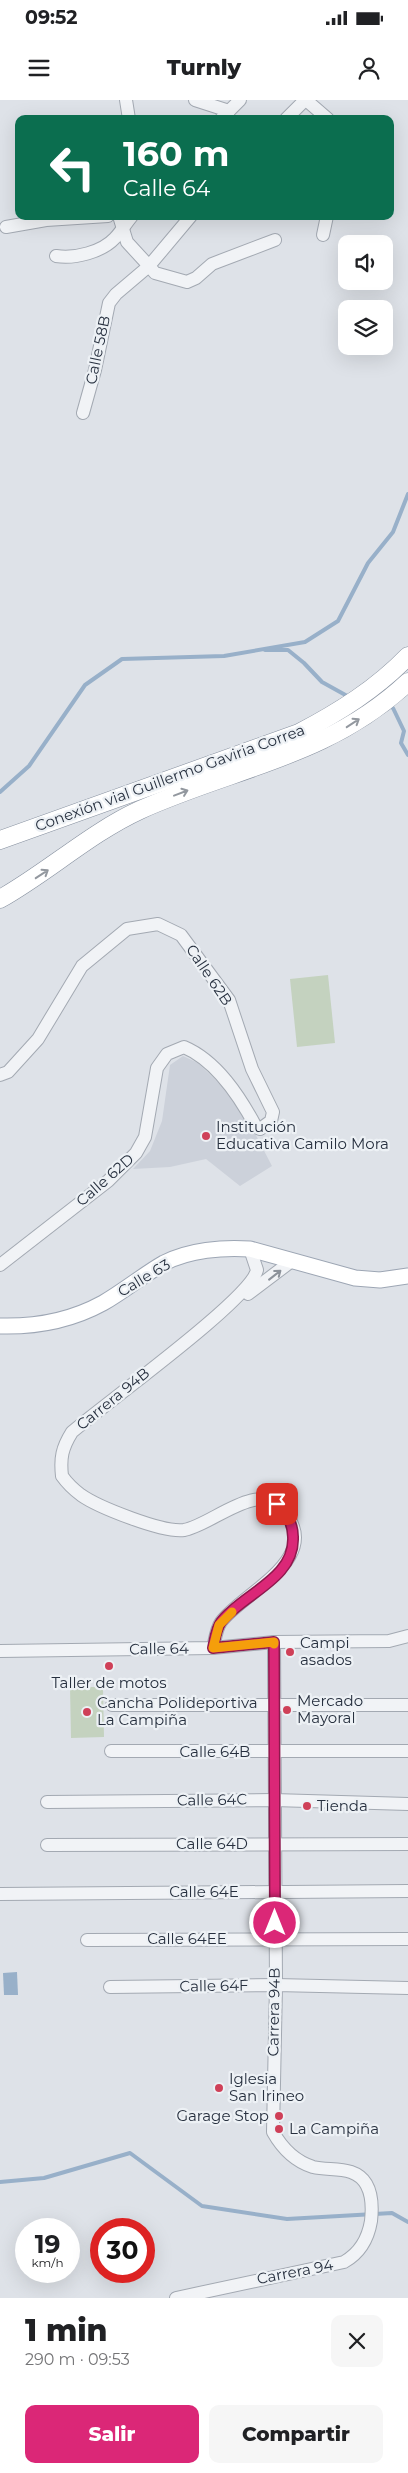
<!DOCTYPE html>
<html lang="es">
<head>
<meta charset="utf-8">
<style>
	body { margin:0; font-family:Montserrat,sans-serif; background:#f6f6f6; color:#202124; height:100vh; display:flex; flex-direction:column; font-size:19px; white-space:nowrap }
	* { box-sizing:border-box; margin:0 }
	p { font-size:16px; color:#757577 }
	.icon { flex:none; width:28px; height:28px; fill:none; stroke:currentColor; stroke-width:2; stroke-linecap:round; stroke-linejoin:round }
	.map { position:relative; height:2198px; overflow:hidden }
	.side { display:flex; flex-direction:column; background:#fff; flex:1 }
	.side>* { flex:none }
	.hud { position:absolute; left:15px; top:15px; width:379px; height:105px; border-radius:10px; box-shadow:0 5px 20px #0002; background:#0b6e4f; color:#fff; overflow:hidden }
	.controls { position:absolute; left:338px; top:135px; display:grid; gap:10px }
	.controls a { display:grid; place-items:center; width:55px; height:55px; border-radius:10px; background:#fff; box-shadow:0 5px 20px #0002; font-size:25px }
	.speed { position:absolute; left:15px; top:2118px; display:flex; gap:10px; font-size:25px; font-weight:700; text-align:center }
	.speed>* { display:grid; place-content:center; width:65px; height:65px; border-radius:50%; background:#fff; box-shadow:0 5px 20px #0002; line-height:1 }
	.speed small { font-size:12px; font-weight:400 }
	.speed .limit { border:8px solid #d22; background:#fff; color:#111 }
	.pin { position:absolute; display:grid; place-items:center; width:42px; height:42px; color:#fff; margin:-21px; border-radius:10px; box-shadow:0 2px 8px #0006 }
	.me { position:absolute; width:55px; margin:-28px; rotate:0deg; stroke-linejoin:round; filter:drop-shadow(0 0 4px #0008) }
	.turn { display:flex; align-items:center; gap:18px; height:105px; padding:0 25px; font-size:22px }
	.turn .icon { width:65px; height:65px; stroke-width:2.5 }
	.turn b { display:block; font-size:35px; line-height:42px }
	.round { display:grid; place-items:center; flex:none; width:52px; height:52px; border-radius:10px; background:#f6f6f6 }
	.head { display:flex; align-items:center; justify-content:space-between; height:85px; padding:0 25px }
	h1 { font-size:30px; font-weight:800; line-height:38px }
	.button { display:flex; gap:10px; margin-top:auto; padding:10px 25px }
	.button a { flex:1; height:58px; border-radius:10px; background:#db2777; color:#fff; font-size:20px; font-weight:800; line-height:58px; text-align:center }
	.button a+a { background:#f6f6f6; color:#202124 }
	.status { display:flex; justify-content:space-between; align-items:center; height:35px; padding:0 25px; background:#fff; direction:ltr }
	.status svg { height:14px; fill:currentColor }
	header { display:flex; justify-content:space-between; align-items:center; height:65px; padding:0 25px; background:#fff; font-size:22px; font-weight:800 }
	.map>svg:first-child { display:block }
	.built { fill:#ccd1da }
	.green { fill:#c4d2bf }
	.water { fill:#98b0c9 }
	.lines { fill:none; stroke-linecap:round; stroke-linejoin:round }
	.stream { stroke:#98b0c9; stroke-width:4 }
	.minor-casing { stroke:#a3a9b2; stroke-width:14 }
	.major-casing { stroke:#9da6b4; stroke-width:17 }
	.highway-casing { stroke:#858f9e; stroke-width:19 }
	.minor { stroke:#f1f3f6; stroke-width:12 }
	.major { stroke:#fff; stroke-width:15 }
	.highway { stroke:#fff; stroke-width:18 }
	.oneway { stroke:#93989f }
	.oneway2 { stroke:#8c929a }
	.route-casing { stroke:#8e194d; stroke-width:12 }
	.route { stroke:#db2777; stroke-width:9 }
	.slow { stroke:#f59e0b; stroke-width:9 }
	.poi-dot { fill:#cf4058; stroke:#edf1f5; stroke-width:2 }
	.labels { text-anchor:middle; stroke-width:4.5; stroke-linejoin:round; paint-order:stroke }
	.street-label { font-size:15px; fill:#27303f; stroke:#edf1f5 }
	.poi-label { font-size:15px; fill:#27303f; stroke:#edf1f5; text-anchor:start }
</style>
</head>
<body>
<div class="status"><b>09:52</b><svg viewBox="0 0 49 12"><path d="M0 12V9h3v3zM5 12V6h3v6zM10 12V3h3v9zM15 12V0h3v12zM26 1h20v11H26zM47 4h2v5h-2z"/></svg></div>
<header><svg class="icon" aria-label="menu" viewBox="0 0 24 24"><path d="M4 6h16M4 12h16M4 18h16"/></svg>Turnly<svg class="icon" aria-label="person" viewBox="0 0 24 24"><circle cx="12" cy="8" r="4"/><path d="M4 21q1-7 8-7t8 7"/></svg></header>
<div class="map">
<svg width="408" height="2198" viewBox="0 0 408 2198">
	<rect width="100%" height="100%" fill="#dee2e8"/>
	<polygon class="built" points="183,956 198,963 225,989 247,1018 272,1066 240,1086 206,1059 170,1067 133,1069 150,1051 162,1021 170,965"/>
	<g class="green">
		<polygon points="328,875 335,943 297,947 290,879"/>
		<polygon points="70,1587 103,1587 104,1637 71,1638"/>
	</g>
	<polygon class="water" points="17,1872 18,1895 4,1895 3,1873"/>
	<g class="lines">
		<g class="stream">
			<polyline points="265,550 288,550 304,563 322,582 349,597"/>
			<polyline points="388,606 393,608 404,631 401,643 408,655"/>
			<polyline points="0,692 29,666 85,585 122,559 224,556 305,542 338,521 368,463 393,432 408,394"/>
			<polyline points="0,2082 44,2078 130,2053 202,2106 287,2119 392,2113 408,2122"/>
		</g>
		<g class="minor-casing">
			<g id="minor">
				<polyline points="126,0 129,19"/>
				<polyline points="195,0 229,11"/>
				<polyline points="306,0 328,19"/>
				<polyline points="221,19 240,0"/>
				<polyline points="286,19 305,0"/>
				<polyline points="119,116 127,142 149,166 191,116"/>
				<polyline points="6,127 46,120 108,116"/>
				<polyline points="323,135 327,116"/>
				<path d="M56,156c19,3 46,-4 59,-18 6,-6 11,-15 17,-22"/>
				<polyline points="83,313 95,270 109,203 116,194 149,166 155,173 187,182 196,178 212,164 275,140"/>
				<path d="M0,975l8,-3 30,-33 44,-73 45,-37 31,-5 23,11 48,65 23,69 21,43 -2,9 -11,8 -4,-2c-16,-30 -39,-66 -72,-80l-17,7 -10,14 -12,69 -9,16 -28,28 -108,84"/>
				<polyline points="248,1194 293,1160"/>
				<path d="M213,1548c2,-8 3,-19 8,-26 22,-30 107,-64 60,-114 -25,-27 -69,17 -97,22 -21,3 -86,-23 -103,-35 -8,-6 -14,-12 -19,-19 -2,-18 0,-28 10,-44 31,-27 179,-133 185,-162l-7,-21"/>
				<polyline points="0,1551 213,1548 274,1542 389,1541 408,1536"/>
				<polyline points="112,1605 408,1605"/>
				<polyline points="111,1651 408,1651"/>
				<polyline points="47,1702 274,1700 408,1704"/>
				<polyline points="47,1745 408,1744"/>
				<polyline points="0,1794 408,1791"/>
				<polyline points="87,1840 408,1839"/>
				<polyline points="110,1887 276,1885 408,1888"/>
				<path d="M176,2198l168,-36c16,-9 24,-23 27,-41 2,-18 1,-42 -20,-49 -12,-4 -26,-2 -38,-5 -19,-6 -31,-19 -40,-35l3,-147 -2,-343"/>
			</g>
		</g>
		<g class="major-casing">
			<path id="major" d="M0,1226c36,1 72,-6 103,-23 21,-12 40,-28 61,-40 25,-13 59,-16 86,-14l105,29 25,2 28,-4"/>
		</g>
		<g class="highway-casing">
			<g id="highway">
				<path d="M0,740l299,-107c40,-21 77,-44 109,-77"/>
				<path d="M0,799c48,-27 90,-66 140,-89 95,-43 188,-53 268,-128"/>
			</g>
		</g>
		<use href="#minor" class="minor"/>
		<use href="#major" class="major"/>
		<use href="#highway" class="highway"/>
	</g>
	<defs><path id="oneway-shaft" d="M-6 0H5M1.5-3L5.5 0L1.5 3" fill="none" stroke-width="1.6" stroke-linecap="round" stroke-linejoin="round" transform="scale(1.25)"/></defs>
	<g class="oneway">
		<use href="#oneway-shaft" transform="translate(353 623) rotate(-33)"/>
		<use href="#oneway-shaft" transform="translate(181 693) rotate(-21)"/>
		<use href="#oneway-shaft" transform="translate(42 774) rotate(-33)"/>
	</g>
	<use class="oneway2" href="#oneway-shaft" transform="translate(275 1175) rotate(-38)"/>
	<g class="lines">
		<g class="route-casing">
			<path id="route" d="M275,1823l-1,-281 -61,6c2,-9 3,-19 8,-26 21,-28 74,-43 72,-85 0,-13 -6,-24 -16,-33"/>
		</g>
		<use href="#route" class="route"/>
		<polyline class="slow" points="232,1512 219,1525 213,1548 274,1542 274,1544"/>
	</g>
	<g class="poi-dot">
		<circle cx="206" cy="1036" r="5"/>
		<circle cx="290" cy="1552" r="5"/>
		<circle cx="109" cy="1566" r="5"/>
		<circle cx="287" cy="1610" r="5"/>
		<circle cx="87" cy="1612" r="5"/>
		<circle cx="307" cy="1706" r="5"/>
		<circle cx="219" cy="1988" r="5"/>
		<circle cx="279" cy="2016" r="5"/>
		<circle cx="279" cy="2029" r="5"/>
	</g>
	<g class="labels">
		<g class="street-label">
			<text transform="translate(98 250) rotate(-78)" y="5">Calle 58B</text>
			<text transform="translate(170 678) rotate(-20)" y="5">Conexión vial Guillermo Gaviria Correa</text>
			<text transform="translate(209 875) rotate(56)" y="5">Calle 62B</text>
			<text transform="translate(105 1080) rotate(-41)" y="5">Calle 62D</text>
			<text transform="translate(144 1178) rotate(-31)" y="5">Calle 63</text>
			<text transform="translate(113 1299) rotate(-39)" y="5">Carrera 94B</text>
			<text transform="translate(159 1549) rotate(-1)" y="5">Calle 64</text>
			<text x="215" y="1657">Calle 64B</text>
			<text transform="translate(212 1700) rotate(-1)" y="5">Calle 64C</text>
			<text x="212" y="1749">Calle 64D</text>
			<text x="204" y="1797">Calle 64E</text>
			<text x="187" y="1844">Calle 64EE</text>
			<text transform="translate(214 1886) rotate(-1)" y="5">Calle 64F</text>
			<text transform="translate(274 1912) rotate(-89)" y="5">Carrera 94B</text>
			<text transform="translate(295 2172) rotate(-11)" y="5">Carrera 94</text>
		</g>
		<g class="poi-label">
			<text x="216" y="1032">Institución<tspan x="216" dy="17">Educativa Camilo Mora</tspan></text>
			<text x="300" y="1548">Campi<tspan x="300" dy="17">asados</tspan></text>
			<text x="109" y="1588" text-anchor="middle">Taller de motos</text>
			<text x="297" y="1606">Mercado<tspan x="297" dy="17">Mayoral</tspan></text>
			<text x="97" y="1608">Cancha Polideportiva<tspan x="97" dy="17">La Campiña</tspan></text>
			<text x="317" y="1711">Tienda</text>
			<text x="229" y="1984">Iglesia<tspan x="229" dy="17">San Irineo</tspan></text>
			<text x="269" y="2021" text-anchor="end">Garage Stop</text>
			<text x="289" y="2034">La Campiña</text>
		</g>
	</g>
</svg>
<div class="controls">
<a><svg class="icon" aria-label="sound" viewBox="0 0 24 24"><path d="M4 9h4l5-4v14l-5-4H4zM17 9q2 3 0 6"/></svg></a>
<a><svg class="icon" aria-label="layers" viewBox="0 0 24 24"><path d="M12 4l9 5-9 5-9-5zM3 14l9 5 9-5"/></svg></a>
</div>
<div class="speed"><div>19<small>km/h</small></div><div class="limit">30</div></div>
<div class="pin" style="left:277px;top:1404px;background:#d93025"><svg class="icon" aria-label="arrive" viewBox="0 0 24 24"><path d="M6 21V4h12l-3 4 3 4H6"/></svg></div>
<svg class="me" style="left:275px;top:1823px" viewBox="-20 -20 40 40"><circle r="17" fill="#db2777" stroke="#fff" stroke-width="3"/><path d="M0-11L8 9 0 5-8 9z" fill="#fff"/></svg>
<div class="hud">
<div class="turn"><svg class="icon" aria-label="left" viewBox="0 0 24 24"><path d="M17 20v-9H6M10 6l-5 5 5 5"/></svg><div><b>160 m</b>Calle 64</div></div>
</div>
</div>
<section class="side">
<div class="head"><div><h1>1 min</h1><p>290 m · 09:53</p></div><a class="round"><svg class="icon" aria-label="close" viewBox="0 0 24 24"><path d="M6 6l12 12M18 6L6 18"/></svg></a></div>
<div class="button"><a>Salir</a><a>Compartir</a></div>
</section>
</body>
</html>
